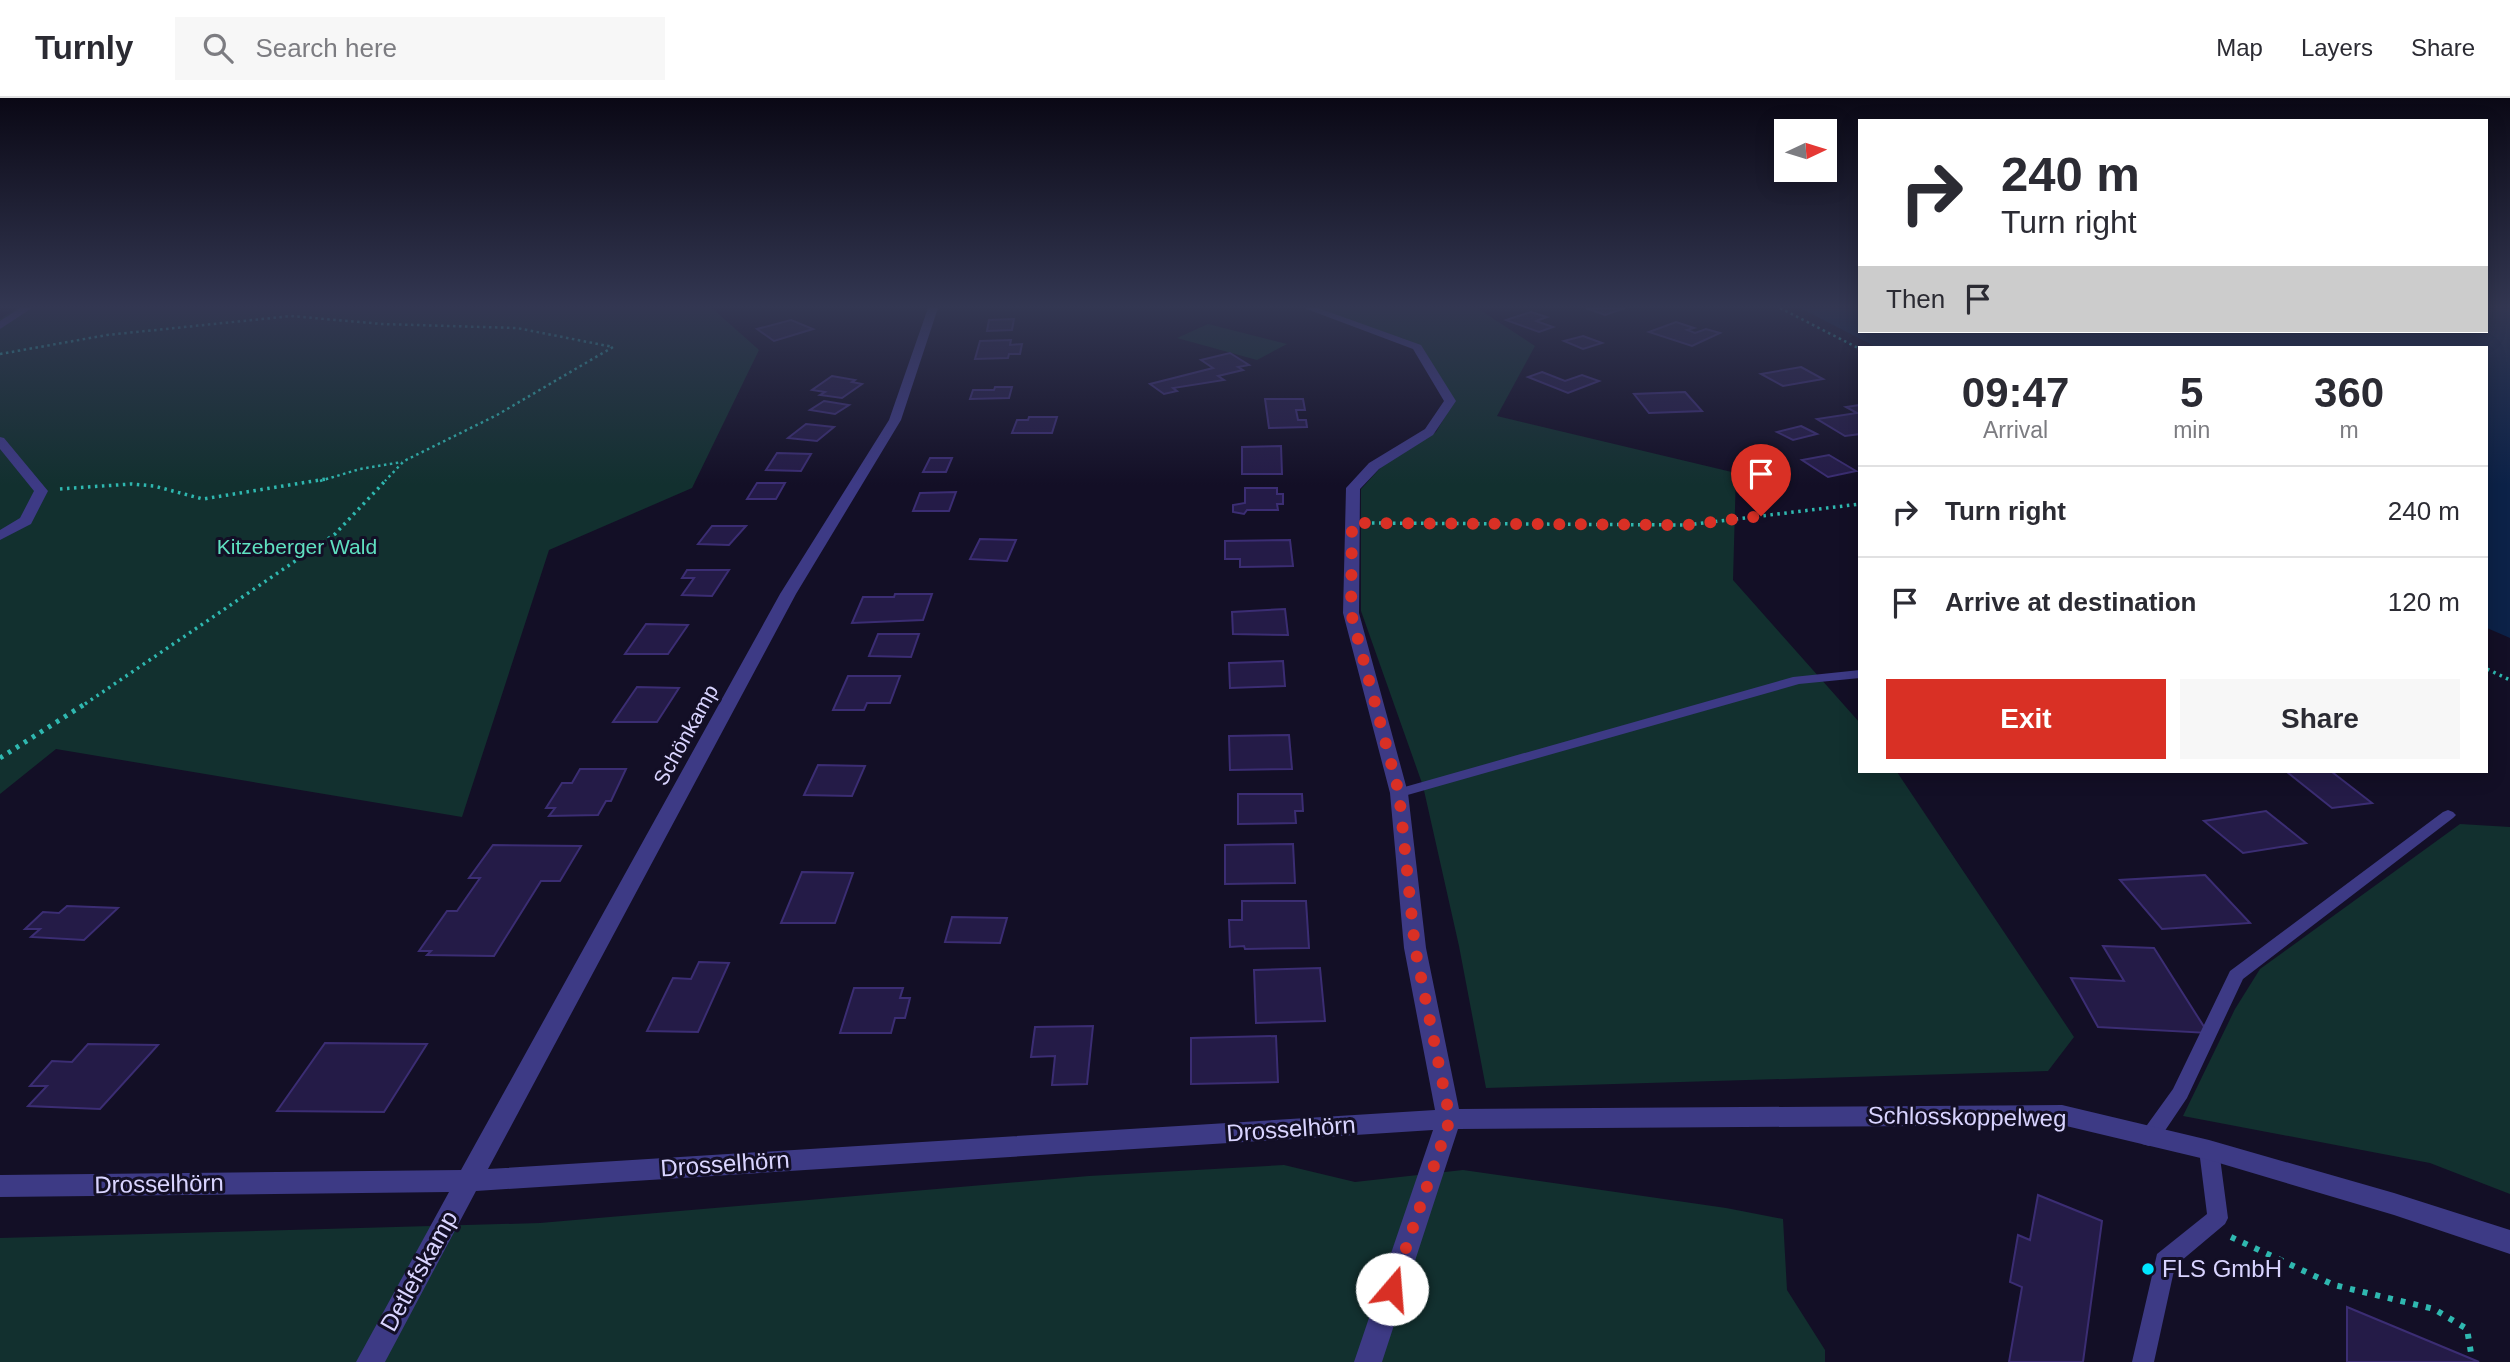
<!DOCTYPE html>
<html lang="en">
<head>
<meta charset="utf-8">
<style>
	body { margin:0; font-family:Arial,sans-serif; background:#f7f7f7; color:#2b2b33; height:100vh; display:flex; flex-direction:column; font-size:26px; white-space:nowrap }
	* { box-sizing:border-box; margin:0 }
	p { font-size:23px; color:#7c7c81 }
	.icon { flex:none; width:38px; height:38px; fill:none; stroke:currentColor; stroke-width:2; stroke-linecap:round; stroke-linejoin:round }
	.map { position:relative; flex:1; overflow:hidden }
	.drawer { position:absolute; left:1858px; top:248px; width:630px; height:427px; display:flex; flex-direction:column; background:#fff; border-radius:0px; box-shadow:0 4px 18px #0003 }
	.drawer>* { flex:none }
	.guide { position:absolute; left:1858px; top:21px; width:630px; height:214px; border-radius:0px; box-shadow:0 4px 18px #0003; background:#fff; color:#2b2b33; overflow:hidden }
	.needle { width:46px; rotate:86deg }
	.fabs { position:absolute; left:1774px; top:21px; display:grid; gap:14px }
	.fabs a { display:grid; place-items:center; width:63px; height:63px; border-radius:0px; background:#fff; box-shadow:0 4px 18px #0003; font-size:35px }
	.pin { position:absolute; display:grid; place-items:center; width:60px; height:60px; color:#fff; margin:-72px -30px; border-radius:50% 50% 50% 0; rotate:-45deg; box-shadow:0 0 7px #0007 }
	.pin .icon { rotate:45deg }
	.me { position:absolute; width:77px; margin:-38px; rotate:18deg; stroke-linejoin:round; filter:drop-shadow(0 0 5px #0008) }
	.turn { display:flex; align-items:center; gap:24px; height:147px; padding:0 28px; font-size:32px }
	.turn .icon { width:91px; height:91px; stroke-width:2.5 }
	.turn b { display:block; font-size:49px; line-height:60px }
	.then { display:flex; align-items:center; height:66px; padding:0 28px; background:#0003; gap:14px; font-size:26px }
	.eta { display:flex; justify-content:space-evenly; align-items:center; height:119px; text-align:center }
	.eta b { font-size:42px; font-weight:700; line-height:49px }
	.cta { display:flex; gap:14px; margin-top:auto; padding:14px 28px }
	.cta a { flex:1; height:80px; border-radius:0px; background:#d93025; color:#fff; font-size:28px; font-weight:700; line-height:80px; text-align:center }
	.cta a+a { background:#f7f7f7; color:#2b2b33 }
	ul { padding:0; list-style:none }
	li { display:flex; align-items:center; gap:21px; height:91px; padding:0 28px; border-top:2px solid #e1e1e2 }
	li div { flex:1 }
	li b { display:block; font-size:26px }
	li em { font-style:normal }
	header { display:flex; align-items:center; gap:42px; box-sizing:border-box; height:98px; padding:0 35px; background:#fff; border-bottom:2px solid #e1e1e2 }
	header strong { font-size:33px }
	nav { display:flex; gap:38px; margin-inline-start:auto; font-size:24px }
	.search { width:490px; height:63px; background:#f7f7f7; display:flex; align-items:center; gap:18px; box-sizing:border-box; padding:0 24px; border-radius:0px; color:#7c7c81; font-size:26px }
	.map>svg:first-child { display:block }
	.green { fill:#12302f }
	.water { fill:#0c2248 }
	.building { fill:#241b47; stroke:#3b2d73; stroke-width:2 }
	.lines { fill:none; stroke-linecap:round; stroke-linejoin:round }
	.path-far3 { stroke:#2fb8b0; stroke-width:2.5; stroke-dasharray:2.5 3.5; stroke-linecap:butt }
	.path-far2 { stroke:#2fb8b0; stroke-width:3.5; stroke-dasharray:2.5 4.5; stroke-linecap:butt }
	.path-far1 { stroke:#2fb8b0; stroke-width:5; stroke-dasharray:3.5 6; stroke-linecap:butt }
	.path { stroke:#2fb8b0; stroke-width:6; stroke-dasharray:5 8; stroke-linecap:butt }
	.service { fill:#3d3a85; fill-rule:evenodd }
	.minor { fill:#3d3a85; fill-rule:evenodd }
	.route { stroke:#d93025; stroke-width:12; stroke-dasharray:0 21.6 }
	.poi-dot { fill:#00e5ff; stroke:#130f26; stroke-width:2.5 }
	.labels { text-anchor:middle; stroke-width:6; stroke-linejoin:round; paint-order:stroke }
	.park-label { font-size:21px; fill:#5fe0c0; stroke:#130f26 }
	.street-label { font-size:21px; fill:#d9d4ff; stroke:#130f26 }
	.near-street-label { font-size:24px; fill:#d9d4ff; stroke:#130f26 }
	.near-poi-label { font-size:24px; fill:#d9d4ff; stroke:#130f26; text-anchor:start }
</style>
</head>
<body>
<header>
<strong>Turnly</strong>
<div class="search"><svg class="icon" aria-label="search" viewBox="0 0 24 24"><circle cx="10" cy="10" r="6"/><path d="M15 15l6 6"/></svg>Search here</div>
<nav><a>Map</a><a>Layers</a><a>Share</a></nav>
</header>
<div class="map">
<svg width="2510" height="1264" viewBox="0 0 2510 1264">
	<rect width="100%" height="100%" fill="#130f26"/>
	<g class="green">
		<polygon points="0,210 712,210 759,252 692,390 549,452 462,719 56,651 0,696 0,221 16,211"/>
		<polygon points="1318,210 1477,210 1535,248 1497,318 1736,375 1733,482 1860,625 1860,674 1897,674 2074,939 2048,973 1486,990 1459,848 1423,688 1361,513 1361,391 1382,368 1436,334 1454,303 1421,249"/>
		<polygon points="1208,226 1287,246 1257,262 1177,240"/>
		<polygon points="2460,726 2510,729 2510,1096 2430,1065 2183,1018 2235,911 2260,871"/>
		<polygon points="1284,1067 1355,1084 1463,1072 1726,1110 1783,1121 1787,1192 1825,1252 1825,1264 0,1264 0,1140 540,1125 1089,1078"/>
	</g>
	<polygon class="water" points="1800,210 1860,210 1860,233 2487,233 2487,210 2510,210 2510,540 2487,530 2487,250 1878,250"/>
	<g class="building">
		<polygon points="1586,210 1625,210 1605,217"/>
		<polygon points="1531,214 1547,219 1536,223 1553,229 1539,234 1506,222"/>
		<polygon points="1014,221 1012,232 987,233 989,222"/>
		<polygon points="791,222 813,231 774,243 757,231"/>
		<polygon points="1676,224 1694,230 1687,232 1695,235 1706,231 1720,235 1692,248 1649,234"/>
		<polygon points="1583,238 1602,245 1583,251 1564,243"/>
		<polygon points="1011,242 1010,247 1022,246 1020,256 1009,256 1008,260 975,261 980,243"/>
		<polygon points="1230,255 1249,267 1238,269 1243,272 1218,278 1224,282 1173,290 1177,293 1164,296 1150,286 1213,270 1201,262"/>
		<polygon points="1801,269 1823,281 1783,288 1761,276"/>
		<polygon points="1542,274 1565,283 1582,277 1599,283 1568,295 1528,279"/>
		<polygon points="832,278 855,282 852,284 862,286 842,300 820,297 825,294 812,292"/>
		<polygon points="995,289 1012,289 1009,300 970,301 973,292 994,292"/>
		<polygon points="1685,294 1702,313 1649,315 1634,296"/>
		<polygon points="1265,301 1303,301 1305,312 1296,312 1298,322 1306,322 1307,329 1269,330"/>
		<polygon points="824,303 849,307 835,316 810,312"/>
		<polygon points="1860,307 1860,336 1845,338 1817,321 1857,315 1846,309"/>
		<polygon points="1029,319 1057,319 1052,335 1012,335 1017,322 1028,322"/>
		<polygon points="806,326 834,329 817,343 788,340"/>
		<polygon points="1801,328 1817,336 1793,342 1777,334"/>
		<polygon points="1281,348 1282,376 1242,376 1242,349"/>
		<polygon points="777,355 811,356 801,373 766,372"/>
		<polygon points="1829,357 1856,373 1828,379 1802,362"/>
		<polygon points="930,360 952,360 946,374 923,374"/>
		<polygon points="757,385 785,385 776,401 747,401"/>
		<polygon points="1245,390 1277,390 1277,396 1283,396 1283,406 1277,406 1278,412 1247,412 1244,416 1233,414 1233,407 1245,405"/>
		<polygon points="956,394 949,413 913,413 920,395"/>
		<polygon points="712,428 746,428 729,447 698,446"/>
		<polygon points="980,441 1016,442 1007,463 970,461"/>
		<polygon points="1290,442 1293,468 1240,469 1240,461 1225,461 1225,443"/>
		<polygon points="687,472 729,472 712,498 682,497 694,480 682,480"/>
		<polygon points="895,496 932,496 923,522 852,525 863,499 894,499"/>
		<polygon points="1285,511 1288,537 1233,536 1232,514"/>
		<polygon points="646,526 688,527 668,556 625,556"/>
		<polygon points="878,536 919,536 911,559 869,558"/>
		<polygon points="1283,563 1285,588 1230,590 1229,565"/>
		<polygon points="848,578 900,578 890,605 867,605 864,612 833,612"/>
		<polygon points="637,589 679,590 657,624 613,624"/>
		<polygon points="1289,637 1292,671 1230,672 1229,638"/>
		<polygon points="818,667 865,668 852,698 804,697"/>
		<polygon points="580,671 626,671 611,703 606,703 598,717 549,718 555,710 546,710 562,685 572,685"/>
		<polygon points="2287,674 2332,674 2372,705 2332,710"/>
		<polygon points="1238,696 1302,696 1303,713 1295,713 1296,725 1238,726"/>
		<polygon points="2266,713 2306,745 2243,755 2204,723"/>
		<polygon points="1293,746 1295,785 1225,786 1225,747"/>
		<polygon points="493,747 581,748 560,783 541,783 494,858 427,857 431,853 419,853 447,813 457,813 480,780 469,780"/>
		<polygon points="802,774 853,775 835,825 781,825"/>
		<polygon points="2205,777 2250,825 2162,831 2120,782"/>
		<polygon points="1242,803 1306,803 1309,850 1245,851 1244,848 1230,849 1229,822 1242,822"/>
		<polygon points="67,808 118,810 84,842 31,839 40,831 25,831 43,814 59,815"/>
		<polygon points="952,819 1007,820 1000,845 945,844"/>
		<polygon points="2103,848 2154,850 2208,935 2098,929 2071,880 2124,883"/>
		<polygon points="699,864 729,865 698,934 647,933 673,880 691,881"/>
		<polygon points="1320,870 1325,923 1256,925 1254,872"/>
		<polygon points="854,890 903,890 900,900 910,900 905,920 895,920 891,935 840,935"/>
		<polygon points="1093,928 1087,986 1052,987 1055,958 1031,959 1035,929"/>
		<polygon points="1276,938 1278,984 1191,986 1191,940"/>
		<polygon points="325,945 427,946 384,1014 277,1013"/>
		<polygon points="88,946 158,947 100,1011 28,1008 47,988 30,988 52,963 72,964"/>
		<polygon points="2038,1097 2102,1123 2083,1264 2009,1264 2022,1189 2010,1184 2018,1137 2030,1142"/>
		<polygon points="2347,1209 2472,1261 2479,1264 2347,1264"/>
	</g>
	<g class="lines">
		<g class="path-far3">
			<polyline points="1780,210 1860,251"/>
			<polyline points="0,256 107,237 291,218 382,226 517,230 613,249 497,317 404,363 385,383"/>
			<polyline points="320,383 360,371 402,364"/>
		</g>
		<g class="path-far2">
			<polyline points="60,391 131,386 154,388 203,401 326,381"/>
			<polyline points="1372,425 1687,427 1860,406"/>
			<polyline points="2487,571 2510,582"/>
			<polyline points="85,606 335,436 387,381"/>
		</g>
		<polyline class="path-far1" points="0,660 88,604"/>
		<polyline class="path" points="2231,1139 2334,1187 2434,1211 2467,1231 2472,1261"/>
		<g class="service">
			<polygon points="1860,572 1860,580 1799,586 1404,698 1394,698 1392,695 1394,692 1793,579"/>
			<polygon points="2448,712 2453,714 2456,717 2453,720 2243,881 2187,1000 2156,1046 2149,1048 2142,1046 2139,1040 2142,1034 2173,991 2230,873 2443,714"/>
			<polygon points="2209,1044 2216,1046 2219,1052 2228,1120 2225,1126 2175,1168 2154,1264 2132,1264 2157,1156 2207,1116 2199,1052 2202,1046"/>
		</g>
		<g class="minor">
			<polygon points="20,210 32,210 0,231 0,223"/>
			<polygon points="928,210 938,210 901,322 796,496 488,1071 1435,1012 1404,850 1390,695 1343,515 1346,390 1369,365 1425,331 1444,303 1413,251 1304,210 1318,210 1421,247 1456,303 1433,337 1379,371 1360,391 1359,515 1408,695 1426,850 1459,1011 2062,1007 2209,1042 2394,1095 2510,1132 2510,1156 2394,1117 2209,1062 2062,1027 1458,1031 1382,1264 1354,1264 1433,1032 476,1093 385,1264 356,1264 449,1094 0,1099 0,1077 461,1072 780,496 889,322"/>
			<polygon points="0,339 4,340 48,393 31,426 0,442 0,432 20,420 34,393 0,351"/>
		</g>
	</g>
	<linearGradient id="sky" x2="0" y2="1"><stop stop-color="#0a0815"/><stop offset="0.54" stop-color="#333752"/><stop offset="1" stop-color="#333752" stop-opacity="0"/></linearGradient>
	<rect width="2510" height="387" fill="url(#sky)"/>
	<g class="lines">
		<polyline class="route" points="1392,1191 1450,1021 1415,850 1399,695 1351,515 1352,425 1687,427 1761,418"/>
	</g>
	<circle class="poi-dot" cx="2148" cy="1171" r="7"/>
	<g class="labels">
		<g class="park-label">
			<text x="297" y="456">Kitzeberger Wald</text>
		</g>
		<g class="street-label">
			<text transform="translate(686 637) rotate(-61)" y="7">Schönkamp</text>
		</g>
		<g class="near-street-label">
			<text transform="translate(1967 1019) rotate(1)" y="8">Schlosskoppelweg</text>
			<text transform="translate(1291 1031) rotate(-4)" y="8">Drosselhörn</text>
			<text transform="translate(725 1066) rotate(-4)" y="8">Drosselhörn</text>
			<text transform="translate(159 1086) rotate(-1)" y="8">Drosselhörn</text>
			<text transform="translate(419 1173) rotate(-61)" y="8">Detlefskamp</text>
		</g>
		<g class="near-poi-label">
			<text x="2162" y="1179">FLS GmbH</text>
		</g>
	</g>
</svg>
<div class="fabs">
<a><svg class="needle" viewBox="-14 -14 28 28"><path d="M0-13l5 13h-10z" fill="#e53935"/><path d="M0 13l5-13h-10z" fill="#7c7c81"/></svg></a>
</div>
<div class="pin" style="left:1761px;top:418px;background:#d93025"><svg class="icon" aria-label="arrive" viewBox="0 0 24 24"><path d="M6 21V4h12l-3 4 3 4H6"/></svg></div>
<svg class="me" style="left:1392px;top:1191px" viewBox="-20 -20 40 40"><circle r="19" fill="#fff"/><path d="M0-13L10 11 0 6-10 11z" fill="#d93025"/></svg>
<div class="guide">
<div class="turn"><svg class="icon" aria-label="right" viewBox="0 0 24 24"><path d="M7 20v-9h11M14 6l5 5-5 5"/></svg><div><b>240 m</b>Turn right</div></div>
<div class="then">Then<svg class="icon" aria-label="arrive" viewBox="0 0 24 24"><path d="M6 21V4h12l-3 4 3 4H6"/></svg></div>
</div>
<section class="drawer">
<div class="eta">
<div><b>09:47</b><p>Arrival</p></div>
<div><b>5</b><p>min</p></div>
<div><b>360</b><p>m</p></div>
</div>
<ul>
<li><svg class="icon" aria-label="right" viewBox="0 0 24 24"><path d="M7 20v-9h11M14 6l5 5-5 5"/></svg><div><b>Turn right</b></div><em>240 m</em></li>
<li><svg class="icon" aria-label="arrive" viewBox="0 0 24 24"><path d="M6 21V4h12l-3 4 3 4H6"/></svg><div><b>Arrive at destination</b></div><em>120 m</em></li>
</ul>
<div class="cta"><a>Exit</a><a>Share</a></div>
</section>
</div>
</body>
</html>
